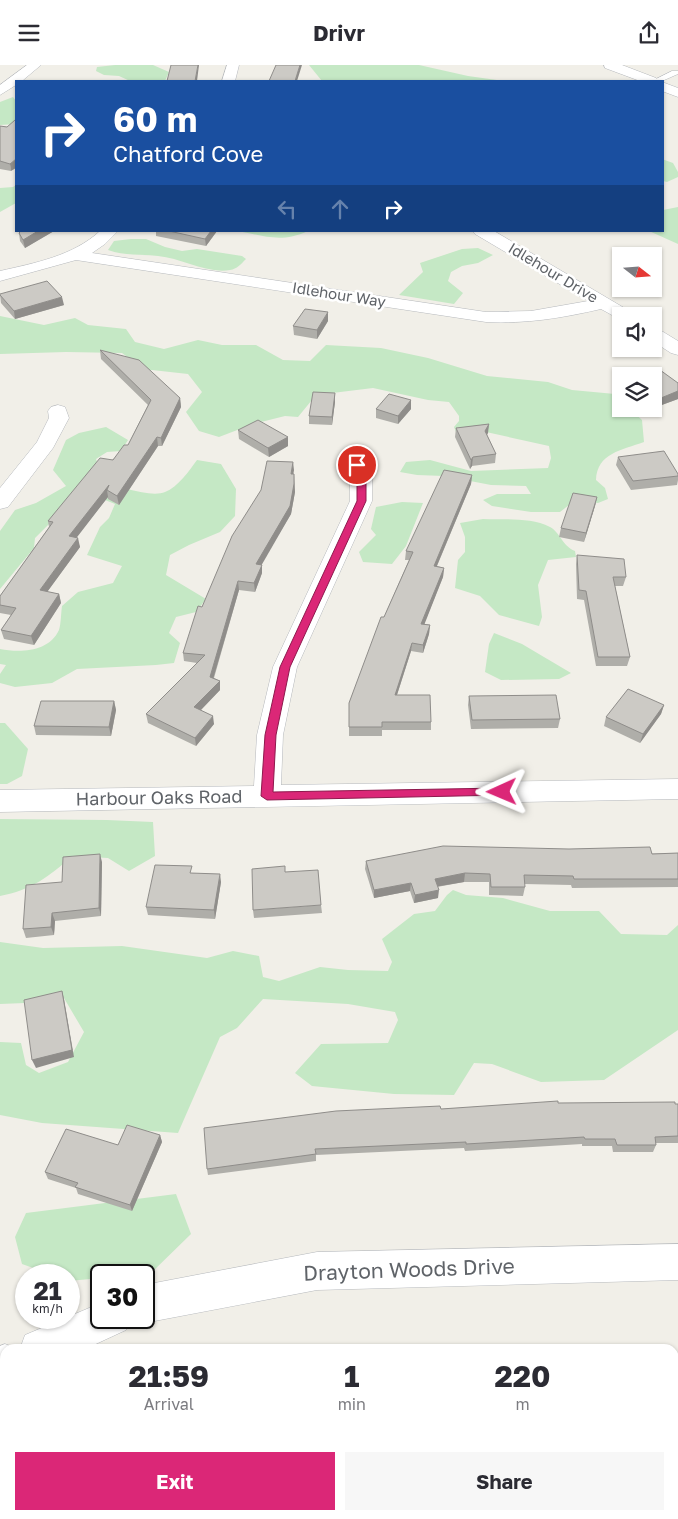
<!DOCTYPE html>
<html lang="en">
<head>
<meta charset="utf-8">
<style>
	body { margin:0; font-family:"Golos Text",sans-serif; background:#f7f7f7; color:#2b2b33; height:100vh; display:flex; flex-direction:column; font-size:19px; white-space:nowrap }
	* { box-sizing:border-box; margin:0 }
	p { font-size:16px; color:#7c7c81 }
	.icon { flex:none; width:28px; height:28px; fill:none; stroke:currentColor; stroke-width:2; stroke-linecap:round; stroke-linejoin:round }
	.map { position:relative; flex:1; overflow:hidden }
	.details { position:absolute; left:0px; top:1279px; width:679px; height:176px; display:flex; flex-direction:column; background:#fff; border-radius:15px 15px 0 0; box-shadow:0 1px 4px #0004 }
	.details>* { flex:none }
	.banner { position:absolute; left:15px; top:15px; width:649px; height:152px; border-radius:0px; box-shadow:0 1px 4px #0004; background:#1a4fa0; color:#fff; overflow:hidden }
	.needle { width:32px; rotate:107deg }
	.tools { position:absolute; left:612px; top:182px; display:grid; gap:10px }
	.tools a { display:grid; place-items:center; width:50px; height:50px; border-radius:0px; background:#fff; box-shadow:0 1px 4px #0004; font-size:25px }
	.speed { position:absolute; left:15px; top:1199px; display:flex; gap:10px; font-size:25px; font-weight:700; text-align:center }
	.speed>* { display:grid; place-content:center; width:65px; height:65px; border-radius:50%; background:#fff; box-shadow:0 1px 4px #0004; line-height:1 }
	.speed small { font-size:12px; font-weight:400 }
	.speed .limit { border:2px solid #111; border-radius:8px; background:#fff; color:#111 }
	.pin { position:absolute; display:grid; place-items:center; width:42px; height:42px; color:#fff; margin:-21px; border:2px solid #fff; border-radius:50%; box-shadow:0 1px 5px #0007 }
	.me { position:absolute; width:55px; margin:-28px; rotate:269deg; stroke-linejoin:round; filter:drop-shadow(0 0 4px #0008) }
	.turn { display:flex; align-items:center; gap:18px; height:105px; padding:0 15px; font-size:22px }
	.turn .icon { width:65px; height:65px; stroke-width:2.5 }
	.turn b { display:block; font-size:35px; line-height:42px }
	.lanes { display:flex; align-items:center; height:48px; padding:0 15px; background:#0003; justify-content:center; gap:25px; direction:ltr }
	.lanes .off { opacity:.35 }
	.eta { display:flex; justify-content:space-evenly; align-items:center; height:85px; text-align:center }
	.eta b { font-size:30px; font-weight:700; line-height:35px }
	.button { display:flex; gap:10px; margin-top:auto; padding:10px 15px }
	.button a { flex:1; height:58px; border-radius:0px; background:#db2777; color:#fff; font-size:20px; font-weight:700; line-height:58px; text-align:center }
	.button a+a { background:#f7f7f7; color:#2b2b33 }
	header { display:flex; justify-content:space-between; align-items:center; height:65px; padding:0 15px; background:#fff; font-size:22px; font-weight:700 }
	.map>svg:first-child { display:block }
	.green { fill:#c5e8c5 }
	.lines { fill:none; stroke-linecap:round; stroke-linejoin:round }
	.service-casing { stroke:#b5b8bc; stroke-width:1 }
	.minor-casing { stroke:#b5b8bc; stroke-width:1 }
	.tertiary-casing { stroke:#b5b8bc; stroke-width:1 }
	.service { fill:#fff; fill-rule:evenodd }
	.minor { fill:#fff; fill-rule:evenodd }
	.tertiary { fill:#fff; fill-rule:evenodd }
	.wall { fill:#afaea9 }
	.shaded-wall { fill:#8f8d8a }
	.building { fill:#cccac5; stroke:#8f8d8a }
	.route { fill:#db2777; stroke:#8e194d }
	.labels { text-anchor:middle; stroke-width:5; stroke-linejoin:round; paint-order:stroke }
	.far-street-label { font-size:15px; fill:#5f6368; stroke:#fff }
	.street-label { font-size:18px; fill:#5f6368; stroke:#fff }
	.near-street-label { font-size:21px; fill:#5f6368; stroke:#fff }
</style>
</head>
<body>
<header><svg class="icon" aria-label="menu" viewBox="0 0 24 24"><path d="M4 6h16M4 12h16M4 18h16"/></svg>Drivr<svg class="icon" aria-label="share" viewBox="0 0 24 24"><path d="M12 15V3M7 8l5-5 5 5M5 13v7h14v-7"/></svg></header>
<div class="map">
<svg width="678" height="1454" viewBox="0 0 678 1454">
	<rect width="100%" height="100%" fill="#f1efe8"/>
	<g class="green">
		<polygon points="115,0 153,0 169,7 165,16 130,16 119,11 104,10 96,6 97,2"/>
		<polygon points="309,0 419,0 468,11 504,16 322,16"/>
		<polygon points="13,32 16,36 16,59 0,60 0,37"/>
		<polygon points="662,94 673,98 678,107 678,112 667,117 663,116"/>
		<polygon points="16,120 16,138 0,147 0,123 13,122"/>
		<polygon points="678,142 678,179 649,166 662,166 663,145"/>
		<path d="M236,166h72c-28,13 -45,4 -72,0z"/>
		<path d="M131,174h15l19,8 17,4 15,-2 45,7 4,3c-5,5 -9,10 -16,11 -24,4 -48,-12 -72,-14 -17,-2 -33,0 -50,-6l6,-9z"/>
		<polygon points="478,183 493,190 478,198 462,201 451,207 448,216 463,228 454,239 399,230 423,207 420,198 462,184"/>
		<path d="M0,251l44,9 31,-7 13,7 38,4 9,13 29,7 34,-9 24,5h34l27,15 27,1 16,-16 55,3 47,10 59,18 61,6 24,8 43,4 6,7v8h9l12,11 2,22c-22,8 -47,11 -48,38l9,8 3,11 -10,4 -24,-2 -14,11h-29l-39,-6 -9,-6 14,-6h34l-5,-8 -35,-1 -47,-9 -27,-1 -17,-3 6,-10 24,-2 41,11 77,-3 3,-10 -2,-12 -72,-16 -21,2 -2,-5 5,-6v-5l-10,-14 -21,-2 -55,-12 -57,7 -18,22 -13,-1 -32,8 -34,13 -20,-6 -13,-19 16,-20 -14,-18 -36,-4 -17,4 -5,-15 -8,-6 -56,-1 -66,2z"/>
		<path d="M106,362l22,13 -7,11 -14,1 -11,7 8,23c14,4 47,16 61,10 13,-5 24,-21 32,-32l24,4 15,25 -1,27 -15,16 -31,13 -19,10 -4,20 40,24 -10,13 -20,5 -7,16 11,10 -6,20 -18,2 -79,4 -25,14 -37,4 -15,-4v-9l6,-9 -6,-1v-15c20,4 49,3 59,-19 2,-6 2,-17 3,-24l16,-14 35,-9 9,-17 -35,-11 13,-28 9,-9 6,-14 -25,-10 -40,29 -15,15 -1,10 -34,41v-58l15,-21 21,-7 30,-17 -13,-16 13,-30 13,-7z"/>
		<polygon points="402,437 423,438 406,481 392,499 363,497 359,487 376,470 371,464 376,442"/>
		<path d="M483,454c21,1 47,-2 67,8 10,5 12,19 25,24l1,6 -28,3 -10,25 4,32 -3,9 -40,-11 -19,-19 -25,-8 3,-28 7,-8v-15l-5,-14z"/>
		<polygon points="494,568 522,579 571,608 559,614 501,615 485,607 489,579"/>
		<polygon points="0,658 5,658 28,684 22,711 7,719 0,719"/>
		<path d="M0,754l107,1 46,2 2,34 -26,15 -21,-13 -36,-2c-23,21 -41,34 -72,40z"/>
		<polygon points="453,825 466,830 503,833 550,846 599,846 621,869 667,870 678,860 678,965 604,1015 541,1017 492,999 474,998 454,1030 394,1029 312,1021 295,1008 321,979 388,978 398,955 395,947 348,939 263,934 237,963 220,972 178,1068 42,1058 0,1050 0,977 21,978 26,1000 39,1008 68,997 84,967 61,928 25,938 0,939 0,877 43,883 122,881 207,893 233,886 259,891 263,912 279,916 320,902 348,905 388,906 392,897 382,874 414,849 435,846 447,830"/>
		<polygon points="176,1129 191,1169 149,1210 101,1210 101,1213 69,1216 69,1210 53,1210 22,1199 15,1172 26,1148"/>
	</g>
	<g class="lines">
		<g class="service-casing">
			<polygon id="service" points="672,6 678,6 678,9 662,16 652,16"/>
		</g>
		<g class="minor-casing">
			<g id="minor">
				<polygon points="27,0 41,0 22,16 16,16 16,20 0,30 0,20"/>
				<polygon points="227,0 239,0 235,16 222,16"/>
				<path d="M100,166h18l-13,13 -13,9 394,59 45,-1 57,-10 -113,-67 -2,-3h21l137,81 3,4h-13v4l-20,-11c-39,9 -75,15 -115,13l-410,-62 -76,21v-10c35,-8 73,-15 100,-40z"/>
				<polygon points="654,263 660,265 678,276 678,290 671,288 654,277"/>
				<polygon points="58,340 65,342 69,353 53,383 8,442 0,444 0,423 37,377 49,353 48,346 51,342"/>
				<polygon points="357,394 364,396 372,408 372,436 297,602 283,670 281,720 678,714 678,734 0,747 0,725 254,721 257,670 273,602 350,436 350,408 347,400 350,396"/>
				<polygon points="678,1179 678,1215 317,1225 144,1258 132,1253 126,1265 85,1284 20,1284 25,1270 101,1238 101,1252 144,1252 144,1220 317,1187"/>
				<polygon points="5,1279 18,1284 5,1284 5,1317 0,1319 0,1281"/>
			</g>
		</g>
		<g class="tertiary-casing">
			<g id="tertiary">
				<polygon points="604,0 622,0 656,13 658,16 640,16 605,3"/>
				<polygon points="662,17 678,23 678,32 662,26"/>
			</g>
		</g>
		<use href="#service" class="service"/>
		<use href="#minor" class="minor"/>
		<use href="#tertiary" class="tertiary"/>
	</g>
	<g class="wall">
		<polygon points="0,61 7,62 11,106 0,104"/>
		<polygon points="54,166 25,183 20,176 19,168"/>
		<polygon points="156,166 217,166 206,181 156,171"/>
		<polygon points="0,229 64,240 15,254 1,238"/>
		<polygon points="328,256 317,274 294,270 293,261"/>
		<polygon points="100,285 180,333 181,342 162,381 158,381 119,440 108,434 108,432 76,472 80,482 47,527 59,529 61,538 34,580 4,574 1,565 11,550 0,548 0,531 49,462 48,456 128,380 148,340 101,294"/>
		<polygon points="654,311 678,318 678,334 659,341 654,338"/>
		<polygon points="335,328 335,337 332,360 309,359 309,351"/>
		<polygon points="411,335 411,344 398,359 376,353 376,344"/>
		<polygon points="489,359 487,370 496,389 495,398 472,401 470,404 455,372 456,363"/>
		<polygon points="238,365 288,372 288,381 269,392 239,374"/>
		<polygon points="618,392 678,409 678,415 677,420 631,425 616,400"/>
		<polygon points="293,397 293,409 295,427 291,449 261,499 262,508 255,527 239,525 214,613 220,616 220,625 201,645 214,659 196,681 148,658 146,649 197,598 184,596 183,588 202,542"/>
		<polygon points="472,410 471,419 437,501 444,503 443,512 424,559 430,560 429,569 423,588 411,586 397,630 431,657 431,665 382,665 382,671 349,671 349,638 384,552 409,495 405,495 406,486"/>
		<polygon points="597,432 595,441 584,477 559,472 561,463"/>
		<polygon points="577,490 626,512 623,521 615,521 630,592 627,601 596,601 584,535 577,534 576,499"/>
		<polygon points="469,631 560,654 558,663 471,664 468,640"/>
		<polygon points="114,636 116,645 111,671 36,670 34,661"/>
		<polygon points="664,640 661,649 640,678 604,661 606,652"/>
		<polygon points="678,788 678,822 572,823 571,820 524,819 525,822 523,831 489,830 489,817 464,817 437,822 438,833 414,838 410,826 374,833 365,804 366,796"/>
		<polygon points="102,797 101,851 55,856 54,870 26,873 23,864 62,817"/>
		<polygon points="193,808 221,817 215,854 148,850 146,842"/>
		<polygon points="321,840 322,848 254,853 253,845"/>
		<polygon points="558,1038 678,1039 678,1078 656,1078 656,1080 653,1087 613,1087 612,1081 582,1081 582,1079 465,1086 464,1083 316,1090 316,1096 208,1110 207,1104 441,1044"/>
		<polygon points="160,1070 162,1077 132,1146 78,1129 76,1123 48,1114 45,1107 118,1080"/>
		<rect x="674" y="1308" width="4" height="65"/>
	</g>
	<g class="shaded-wall">
		<polygon points="198,0 199,0 197,16 195,16"/>
		<polygon points="300,0 302,0 297,16 295,16"/>
		<polygon points="16,94 16,103 11,106 10,99"/>
		<polygon points="38,166 54,166 25,183 23,175"/>
		<polygon points="211,166 217,166 206,181 205,174"/>
		<polygon points="62,232 64,240 15,254 14,246"/>
		<polygon points="328,247 328,256 317,274 317,265"/>
		<polygon points="678,326 678,334 659,341 661,333"/>
		<polygon points="335,328 335,337 332,360 332,352"/>
		<polygon points="180,333 181,342 162,381 161,373"/>
		<polygon points="411,335 411,344 398,359 398,351"/>
		<polygon points="489,359 488,368 484,375 485,366"/>
		<polygon points="157,372 158,381 119,440 117,431"/>
		<polygon points="288,372 288,381 269,392 268,383"/>
		<polygon points="473,392 472,401 470,404 471,395"/>
		<polygon points="293,397 294,405 292,418 291,409"/>
		<polygon points="294,409 295,427 291,449 257,508 256,499"/>
		<polygon points="472,410 471,419 433,510 434,501"/>
		<polygon points="109,420 107,425 108,432 71,480 69,471"/>
		<polygon points="597,432 595,441 584,477 586,468"/>
		<polygon points="78,473 80,482 42,534 40,525"/>
		<polygon points="262,500 262,508 255,527 254,518"/>
		<polygon points="444,503 443,512 421,568 421,559"/>
		<polygon points="238,516 239,525 211,621 210,612"/>
		<polygon points="59,529 61,538 34,580 31,571"/>
		<polygon points="430,560 429,569 423,588 423,580"/>
		<polygon points="412,578 411,586 394,639 395,630"/>
		<polygon points="220,616 220,625 195,651 194,642"/>
		<polygon points="114,636 116,645 111,671 109,662"/>
		<polygon points="664,640 661,649 640,678 643,669"/>
		<polygon points="213,651 214,659 196,681 195,673"/>
		<polygon points="100,789 102,797 101,851 99,843"/>
		<polygon points="465,808 464,817 434,822 435,814"/>
		<polygon points="220,809 221,817 215,854 214,845"/>
		<polygon points="411,818 410,826 374,833 374,825"/>
		<polygon points="439,825 438,833 414,838 415,830"/>
		<polygon points="52,848 55,856 54,870 51,862"/>
		<polygon points="62,926 64,934 74,992 36,1003 32,995"/>
		<polygon points="160,1070 162,1077 132,1146 130,1140"/>
		<polygon points="78,1450 81,1450 82,1454 79,1454"/>
	</g>
	<g class="building">
		<polygon points="171,0 198,0 195,16 167,16"/>
		<polygon points="276,0 300,0 295,16 269,16"/>
		<polygon points="15,55 16,55 16,94 10,99 0,96 0,61 7,62"/>
		<polygon points="21,166 38,166 23,175 19,168"/>
		<polygon points="169,166 211,166 205,174"/>
		<polygon points="47,216 62,232 14,246 0,230 0,229"/>
		<polygon points="305,244 328,247 317,265 293,261"/>
		<polygon points="100,285 139,295 180,333 161,373 157,372 117,431 107,425 109,420 69,471 78,473 40,525 59,529 31,571 1,565 16,543 0,540 0,531 53,457 48,456 100,393 113,395 124,380 128,380 151,335"/>
		<polygon points="660,305 678,318 678,326 661,333 654,328 654,311 644,311"/>
		<polygon points="313,327 335,328 332,352 309,351"/>
		<polygon points="389,329 411,335 398,351 376,344"/>
		<polygon points="258,355 288,372 268,383 238,365"/>
		<polygon points="489,359 485,366 496,389 473,392 471,395 456,363"/>
		<polygon points="664,386 678,409 678,411 633,416 618,392"/>
		<polygon points="267,396 293,397 291,409 294,409 294,419 290,441 256,499 262,500 254,518 238,516 210,612 220,616 194,642 213,651 195,673 146,649 205,590 183,588 198,541 202,542 232,471 261,425"/>
		<polygon points="444,405 472,410 434,501 444,503 421,559 430,560 423,580 412,578 395,630 430,630 431,657 382,657 382,662 349,662 349,638 381,552 384,552 413,487 406,486"/>
		<polygon points="573,428 597,432 586,468 561,463"/>
		<polygon points="577,490 624,494 626,512 613,512 630,592 598,592 586,526 579,525"/>
		<polygon points="628,624 664,640 643,669 606,652"/>
		<polygon points="556,630 560,654 472,655 469,631"/>
		<polygon points="41,636 114,636 109,662 34,661"/>
		<polygon points="443,781 569,784 650,782 652,789 678,788 678,814 574,814 573,811 524,810 525,822 491,822 490,809 465,808 435,814 439,825 415,830 411,818 374,825 366,796"/>
		<polygon points="100,789 99,843 52,848 51,862 23,864 26,820 62,817 63,792"/>
		<polygon points="155,800 192,801 190,808 220,809 214,845 146,842"/>
		<polygon points="285,801 285,807 318,805 321,840 253,845 252,804"/>
		<polygon points="62,926 72,985 32,995 24,935"/>
		<polygon points="558,1036 558,1038 675,1037 675,1039 678,1039 678,1071 655,1072 656,1080 617,1080 615,1074 585,1074 584,1072 466,1079 466,1077 315,1084 316,1089 207,1104 204,1063 336,1046 440,1041 441,1044"/>
		<polygon points="127,1060 160,1070 130,1140 75,1122 78,1118 45,1107 66,1064 118,1080"/>
		<rect x="674" y="1308" width="4" height="61"/>
		<polygon points="5,1412 5,1450 78,1450 79,1454 0,1454 0,1414"/>
	</g>
	<polygon class="route" points="357,397 360,398 366,408 366,436 290,602 276,670 273,727 502,723 506,724 508,727 506,730 267,735 261,731 265,670 280,602 357,436 357,408 353,400"/>
	<g class="labels">
		<g class="far-street-label">
			<text transform="translate(553 208) rotate(31)" y="5">Idlehour Drive</text>
			<text transform="translate(339 230) rotate(9)" y="5">Idlehour Way</text>
		</g>
		<g class="street-label">
			<text transform="translate(159 733) rotate(-1)" y="6">Harbour Oaks Road</text>
		</g>
		<g class="near-street-label">
			<text transform="translate(409 1205) rotate(-2)" y="7">Drayton Woods Drive</text>
		</g>
	</g>
</svg>
<div class="tools">
<a><svg class="needle" viewBox="-14 -14 28 28"><path d="M0-13l5 13h-10z" fill="#e53935"/><path d="M0 13l5-13h-10z" fill="#7c7c81"/></svg></a>
<a><svg class="icon" aria-label="sound" viewBox="0 0 24 24"><path d="M4 9h4l5-4v14l-5-4H4zM17 9q2 3 0 6"/></svg></a>
<a><svg class="icon" aria-label="layers" viewBox="0 0 24 24"><path d="M12 4l9 5-9 5-9-5zM3 14l9 5 9-5"/></svg></a>
</div>
<div class="speed"><div>21<small>km/h</small></div><div class="limit">30</div></div>
<div class="pin" style="left:357px;top:400px;background:#d93025"><svg class="icon" aria-label="arrive" viewBox="0 0 24 24"><path d="M6 21V4h12l-3 4 3 4H6"/></svg></div>
<svg class="me" style="left:502px;top:727px" viewBox="-20 -20 40 40"><path d="M0-17L14 15 0 8-14 15z" fill="#db2777" stroke="#fff" stroke-width="4"/></svg>
<div class="banner">
<div class="turn"><svg class="icon" aria-label="right" viewBox="0 0 24 24"><path d="M7 20v-9h11M14 6l5 5-5 5"/></svg><div><b>60 m</b>Chatford Cove</div></div>
<div class="lanes"><svg class="icon off" aria-label="left" viewBox="0 0 24 24"><path d="M17 20v-9H6M10 6l-5 5 5 5"/></svg><svg class="icon off" aria-label="ahead" viewBox="0 0 24 24"><path d="M12 20V5M6 11l6-6 6 6"/></svg><svg class="icon" aria-label="right" viewBox="0 0 24 24"><path d="M7 20v-9h11M14 6l5 5-5 5"/></svg></div>
</div>
<section class="details">
<div class="eta">
<div><b>21:59</b><p>Arrival</p></div>
<div><b>1</b><p>min</p></div>
<div><b>220</b><p>m</p></div>
</div>
<div class="button"><a>Exit</a><a>Share</a></div>
</section>
</div>
</body>
</html>
